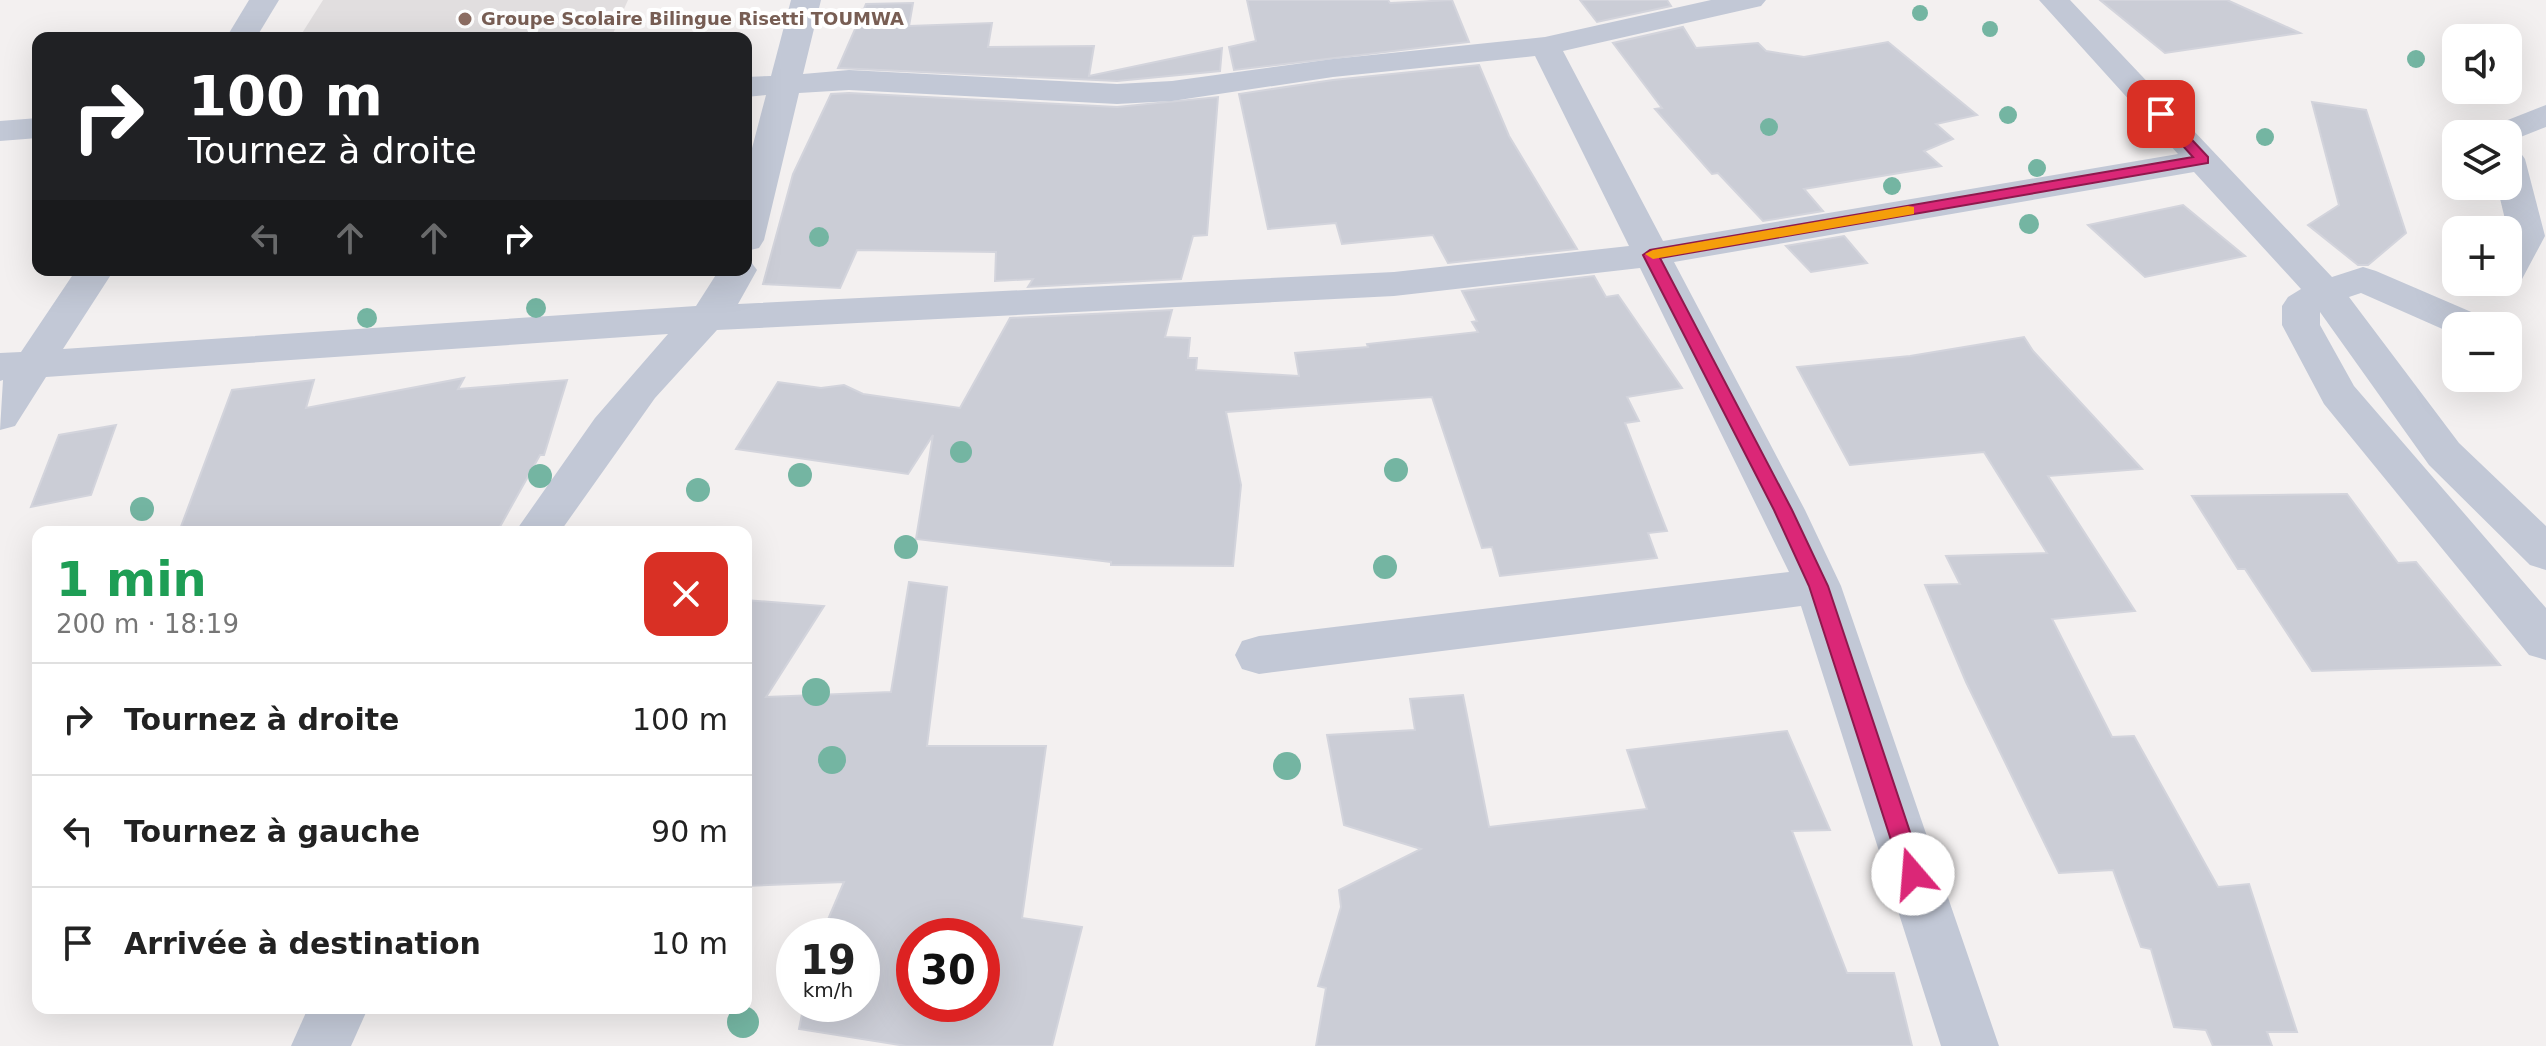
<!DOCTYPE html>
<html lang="fr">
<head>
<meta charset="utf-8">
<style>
	body { margin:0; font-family:"DejaVu Sans",sans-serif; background:#f2f2f2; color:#222; height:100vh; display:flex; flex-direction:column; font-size:30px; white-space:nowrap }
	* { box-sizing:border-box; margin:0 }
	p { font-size:26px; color:#767676 }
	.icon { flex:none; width:44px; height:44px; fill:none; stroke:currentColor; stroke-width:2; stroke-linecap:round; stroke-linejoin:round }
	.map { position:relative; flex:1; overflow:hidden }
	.drawer { position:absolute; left:32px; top:526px; width:720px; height:488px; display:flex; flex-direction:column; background:#fff; border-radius:16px; box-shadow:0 8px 32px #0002 }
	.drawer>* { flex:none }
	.top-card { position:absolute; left:32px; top:32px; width:720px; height:244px; border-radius:16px; box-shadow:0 8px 32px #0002; background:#202124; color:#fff; overflow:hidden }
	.tools { position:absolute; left:2442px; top:24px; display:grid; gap:16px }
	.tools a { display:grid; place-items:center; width:80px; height:80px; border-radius:16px; background:#fff; box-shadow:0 8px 32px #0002; font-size:40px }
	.speed { position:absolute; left:776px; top:918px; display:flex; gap:16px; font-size:40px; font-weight:700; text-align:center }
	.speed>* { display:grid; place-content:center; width:104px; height:104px; border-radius:50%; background:#fff; box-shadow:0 8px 32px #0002; line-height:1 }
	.speed small { font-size:20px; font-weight:400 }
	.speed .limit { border:12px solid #d22; background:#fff; color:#111 }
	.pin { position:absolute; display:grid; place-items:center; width:68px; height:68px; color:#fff; margin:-34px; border-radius:16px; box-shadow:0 4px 12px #0006 }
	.me { position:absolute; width:88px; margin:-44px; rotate:342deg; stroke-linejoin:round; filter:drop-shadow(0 0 6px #0008) }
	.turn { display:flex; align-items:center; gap:28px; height:168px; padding:0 24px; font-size:36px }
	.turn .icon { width:104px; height:104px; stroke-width:2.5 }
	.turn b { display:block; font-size:56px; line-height:68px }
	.lanes { display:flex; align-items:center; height:76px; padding:0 24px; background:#0003; justify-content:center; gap:40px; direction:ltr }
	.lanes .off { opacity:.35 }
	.round { display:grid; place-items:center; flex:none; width:84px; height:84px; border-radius:16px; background:#f2f2f2 }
	.head { display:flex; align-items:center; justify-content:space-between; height:136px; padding:0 24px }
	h1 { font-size:48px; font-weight:800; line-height:60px; color:#1e9e55 }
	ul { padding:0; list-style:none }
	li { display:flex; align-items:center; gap:24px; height:112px; padding:0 24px; border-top:2px solid #e0e0e0 }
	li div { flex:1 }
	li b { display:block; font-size:30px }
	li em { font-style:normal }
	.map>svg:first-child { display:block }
	.education { fill:#e1dedf }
	.building { fill:#cbcdd6; stroke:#d3d4dc; stroke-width:2; fill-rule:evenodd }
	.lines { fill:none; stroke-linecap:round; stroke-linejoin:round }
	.minor { fill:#c2c8d6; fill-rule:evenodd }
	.tree { fill:#74b5a2 }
	.route { fill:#db2777; stroke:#8e194d; stroke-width:2 }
	.slow { fill:#f59e0b }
	.education-dot { fill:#8d6e63; stroke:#fff; stroke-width:3 }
	.labels { text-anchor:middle; stroke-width:8; stroke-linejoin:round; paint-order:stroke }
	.far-education-label { font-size:18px; font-weight:bold; fill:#785e54; stroke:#fff; text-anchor:start }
</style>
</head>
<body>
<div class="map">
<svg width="2546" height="1046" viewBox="0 0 2546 1046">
	<rect width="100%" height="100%" fill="#f3f0f0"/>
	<polygon class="education" points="323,0 628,0 611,38 299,38"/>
	<g class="building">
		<polygon points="1247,0 1388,0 1390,3 1452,0 1469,42 1234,70 1229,47 1256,41"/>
		<polygon points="1580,0 1667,0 1671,6 1597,22"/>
		<polygon points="2100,0 2227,0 2300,33 2165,53"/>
		<polygon points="913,3 909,26 992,23 988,47 1094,46 1089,76 1222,48 1220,71 1117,81 838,68 866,4"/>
		<polygon points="1683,27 1696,48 1758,43 1766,51 1804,57 1888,42 1977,115 1936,124 1953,139 1924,151 1941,166 1804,189 1823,211 1763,221 1718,173 1712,174 1655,109 1662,108 1613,43"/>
		<polygon points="1479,65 1509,136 1577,249 1448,263 1433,235 1342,244 1336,223 1268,229 1239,94 1333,80"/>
		<polygon points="849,93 1117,107 1218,97 1207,235 1193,236 1181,279 1028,287 1033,279 995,281 996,252 857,250 840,288 763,284 793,174 831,94"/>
		<polygon points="2312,102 2366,110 2406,233 2368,265 2358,265 2308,225 2339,205"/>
		<polygon points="2183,205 2245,256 2145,277 2088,225"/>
		<polygon points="1844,236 1867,263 1811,272 1786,246"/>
		<polygon points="1594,276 1606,297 1618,295 1682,388 1627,397 1639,421 1625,423 1667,531 1648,533 1657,558 1500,576 1492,547 1482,548 1432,397 1226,412 1241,485 1233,566 1111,565 1111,562 916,539 933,435 908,474 736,449 778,382 821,388 844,385 863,394 960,408 1010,318 1172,310 1165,337 1190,338 1188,358 1197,358 1196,370 1299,376 1295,353 1368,347 1367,344 1478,332 1472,322 1477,321 1462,291"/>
		<polygon points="2024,337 2033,351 2142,469 2048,476 2135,611 2052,619 2112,737 2134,736 2218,887 2249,884 2297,1032 2267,1032 2272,1046 2213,1046 2206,1030 2174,1027 2151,949 2141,947 2113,870 2059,873 1966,682 1925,585 1960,584 1946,556 2047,553 1984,452 1850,465 1797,367 1910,356"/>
		<polygon points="464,378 458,389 567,380 544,455 540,455 497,532 179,532 232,390 314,380 306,408"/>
		<polygon points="116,425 91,495 31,507 59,435"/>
		<polygon points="2347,494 2398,563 2416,562 2500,665 2312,671 2245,569 2238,569 2192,496"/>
		<path d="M909,582l38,5 -20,159h119l-24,172 60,9 -30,119h-146l-107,-17 5,-25h58v-68h-41l23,-54 -98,4v-286l78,6 -58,91 125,-5zM914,936h68v68h-68z"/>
		<polygon points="1463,695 1489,827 1647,809 1627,750 1787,731 1830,830 1792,831 1847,973 1894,973 1912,1046 1316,1046 1326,988 1318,986 1341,907 1339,890 1421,849 1344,825 1327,735 1415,730 1410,699"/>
	</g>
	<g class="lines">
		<g class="minor">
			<polygon points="249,0 279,0 256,38 226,38"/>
			<polygon points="791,0 821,0 803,74 849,70 1117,84 1172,81 1333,59 1545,37 1711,0 1766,0 1761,6 1563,51 1663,241 2178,154 2039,0 2070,0 2332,277 2363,267 2376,271 2483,317 2488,326 2456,326 2456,335 2361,293 2349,297 2459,443 2546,526 2546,570 2530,565 2429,465 2320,312 2320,325 2354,386 2546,608 2546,660 2529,655 2324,404 2282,325 2282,306 2288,297 2301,289 2194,172 1674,262 1805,510 1841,586 1999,1046 1941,1046 1801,606 1259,674 1242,669 1235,655 1242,641 1259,636 1789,572 1640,268 1394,296 717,330 655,398 560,532 515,532 595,418 668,334 46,377 15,426 0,430 3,380 0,381 0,353 21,352 76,270 114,270 63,349 696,306 719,270 746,270 746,260 751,262 757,270 738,304 1394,272 1629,246 1535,56 1333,77 1172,101 1117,104 849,90 799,93 764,240 759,248 746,251 746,171 766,95 746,97 746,77 771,76"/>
			<polygon points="2546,105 2546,127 2508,142 2508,134 2485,134 2490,127"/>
			<polygon points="38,118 38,138 0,141 0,121"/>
			<polygon points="2508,149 2520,152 2525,159 2545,236 2521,281 2508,285 2497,282 2508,282 2509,236 2497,186 2508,186"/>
			<polygon points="308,1008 368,1008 351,1046 291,1046"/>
		</g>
	</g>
	<g class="tree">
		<circle cx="1920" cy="13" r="8"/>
		<circle cx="1990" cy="29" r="8"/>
		<circle cx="2416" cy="59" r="9"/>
		<circle cx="2008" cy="115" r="9"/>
		<circle cx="1769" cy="127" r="9"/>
		<circle cx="2265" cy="137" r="9"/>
		<circle cx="2037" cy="168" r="9"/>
		<circle cx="1892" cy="186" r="9"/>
		<circle cx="2029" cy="224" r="10"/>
		<circle cx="819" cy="237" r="10"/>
		<circle cx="536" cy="308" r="10"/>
		<circle cx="367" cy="318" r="10"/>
		<circle cx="961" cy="452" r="11"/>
		<circle cx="1396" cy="470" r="12"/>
		<circle cx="800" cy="475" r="12"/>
		<circle cx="540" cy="476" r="12"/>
		<circle cx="698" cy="490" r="12"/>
		<circle cx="142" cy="509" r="12"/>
		<circle cx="906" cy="547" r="12"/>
		<circle cx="1385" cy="567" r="12"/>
		<circle cx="816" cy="692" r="14"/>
		<circle cx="832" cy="760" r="14"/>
		<circle cx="1287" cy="766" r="14"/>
		<circle cx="743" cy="1022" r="16"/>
	</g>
	<polygon class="route" points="2161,110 2166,112 2208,157 2208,163 1660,258 1792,510 1828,586 1924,874 1921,881 1913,884 1906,881 1902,874 1809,586 1774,510 1643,255 1650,250 2193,157 2154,114"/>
	<polygon class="slow" points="1908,206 1914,207 1914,214 1653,259 1645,254 1653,250"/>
	<circle class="education-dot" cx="465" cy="19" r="8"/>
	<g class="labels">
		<g class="far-education-label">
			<text x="481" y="25">Groupe Scolaire Bilingue Risetti TOUMWA</text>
		</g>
	</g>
</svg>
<div class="tools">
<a><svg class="icon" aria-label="sound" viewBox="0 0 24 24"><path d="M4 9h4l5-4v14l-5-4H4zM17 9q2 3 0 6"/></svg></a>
<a><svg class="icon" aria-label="layers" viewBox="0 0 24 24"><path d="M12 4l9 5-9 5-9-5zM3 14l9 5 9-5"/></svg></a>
<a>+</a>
<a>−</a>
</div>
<div class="speed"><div>19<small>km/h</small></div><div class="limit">30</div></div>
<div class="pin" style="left:2161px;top:114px;background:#d93025"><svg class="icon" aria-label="arrive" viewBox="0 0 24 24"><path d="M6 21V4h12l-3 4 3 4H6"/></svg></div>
<svg class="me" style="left:1913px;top:874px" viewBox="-20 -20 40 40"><circle r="19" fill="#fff"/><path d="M0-13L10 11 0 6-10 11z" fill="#db2777"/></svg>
<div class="top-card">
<div class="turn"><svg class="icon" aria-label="right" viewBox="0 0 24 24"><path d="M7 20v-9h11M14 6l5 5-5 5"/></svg><div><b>100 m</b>Tournez à droite</div></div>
<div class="lanes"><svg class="icon off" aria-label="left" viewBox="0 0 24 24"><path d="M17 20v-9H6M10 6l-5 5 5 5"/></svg><svg class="icon off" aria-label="ahead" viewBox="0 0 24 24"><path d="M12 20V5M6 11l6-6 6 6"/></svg><svg class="icon off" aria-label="ahead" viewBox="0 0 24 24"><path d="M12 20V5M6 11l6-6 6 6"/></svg><svg class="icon" aria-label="right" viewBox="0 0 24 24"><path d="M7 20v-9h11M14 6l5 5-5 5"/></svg></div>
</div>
<section class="drawer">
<div class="head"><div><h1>1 min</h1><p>200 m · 18:19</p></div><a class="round" style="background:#d93025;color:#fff"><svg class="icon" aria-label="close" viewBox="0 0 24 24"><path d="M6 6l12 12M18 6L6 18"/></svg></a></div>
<ul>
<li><svg class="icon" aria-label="right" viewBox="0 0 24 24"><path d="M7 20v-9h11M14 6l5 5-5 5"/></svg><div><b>Tournez à droite</b></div><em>100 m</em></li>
<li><svg class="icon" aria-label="left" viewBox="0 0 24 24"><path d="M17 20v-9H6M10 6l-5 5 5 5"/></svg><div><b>Tournez à gauche</b></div><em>90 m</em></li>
<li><svg class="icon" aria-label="arrive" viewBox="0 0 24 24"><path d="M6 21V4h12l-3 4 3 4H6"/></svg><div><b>Arrivée à destination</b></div><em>10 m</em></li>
</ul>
</section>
</div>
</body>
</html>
